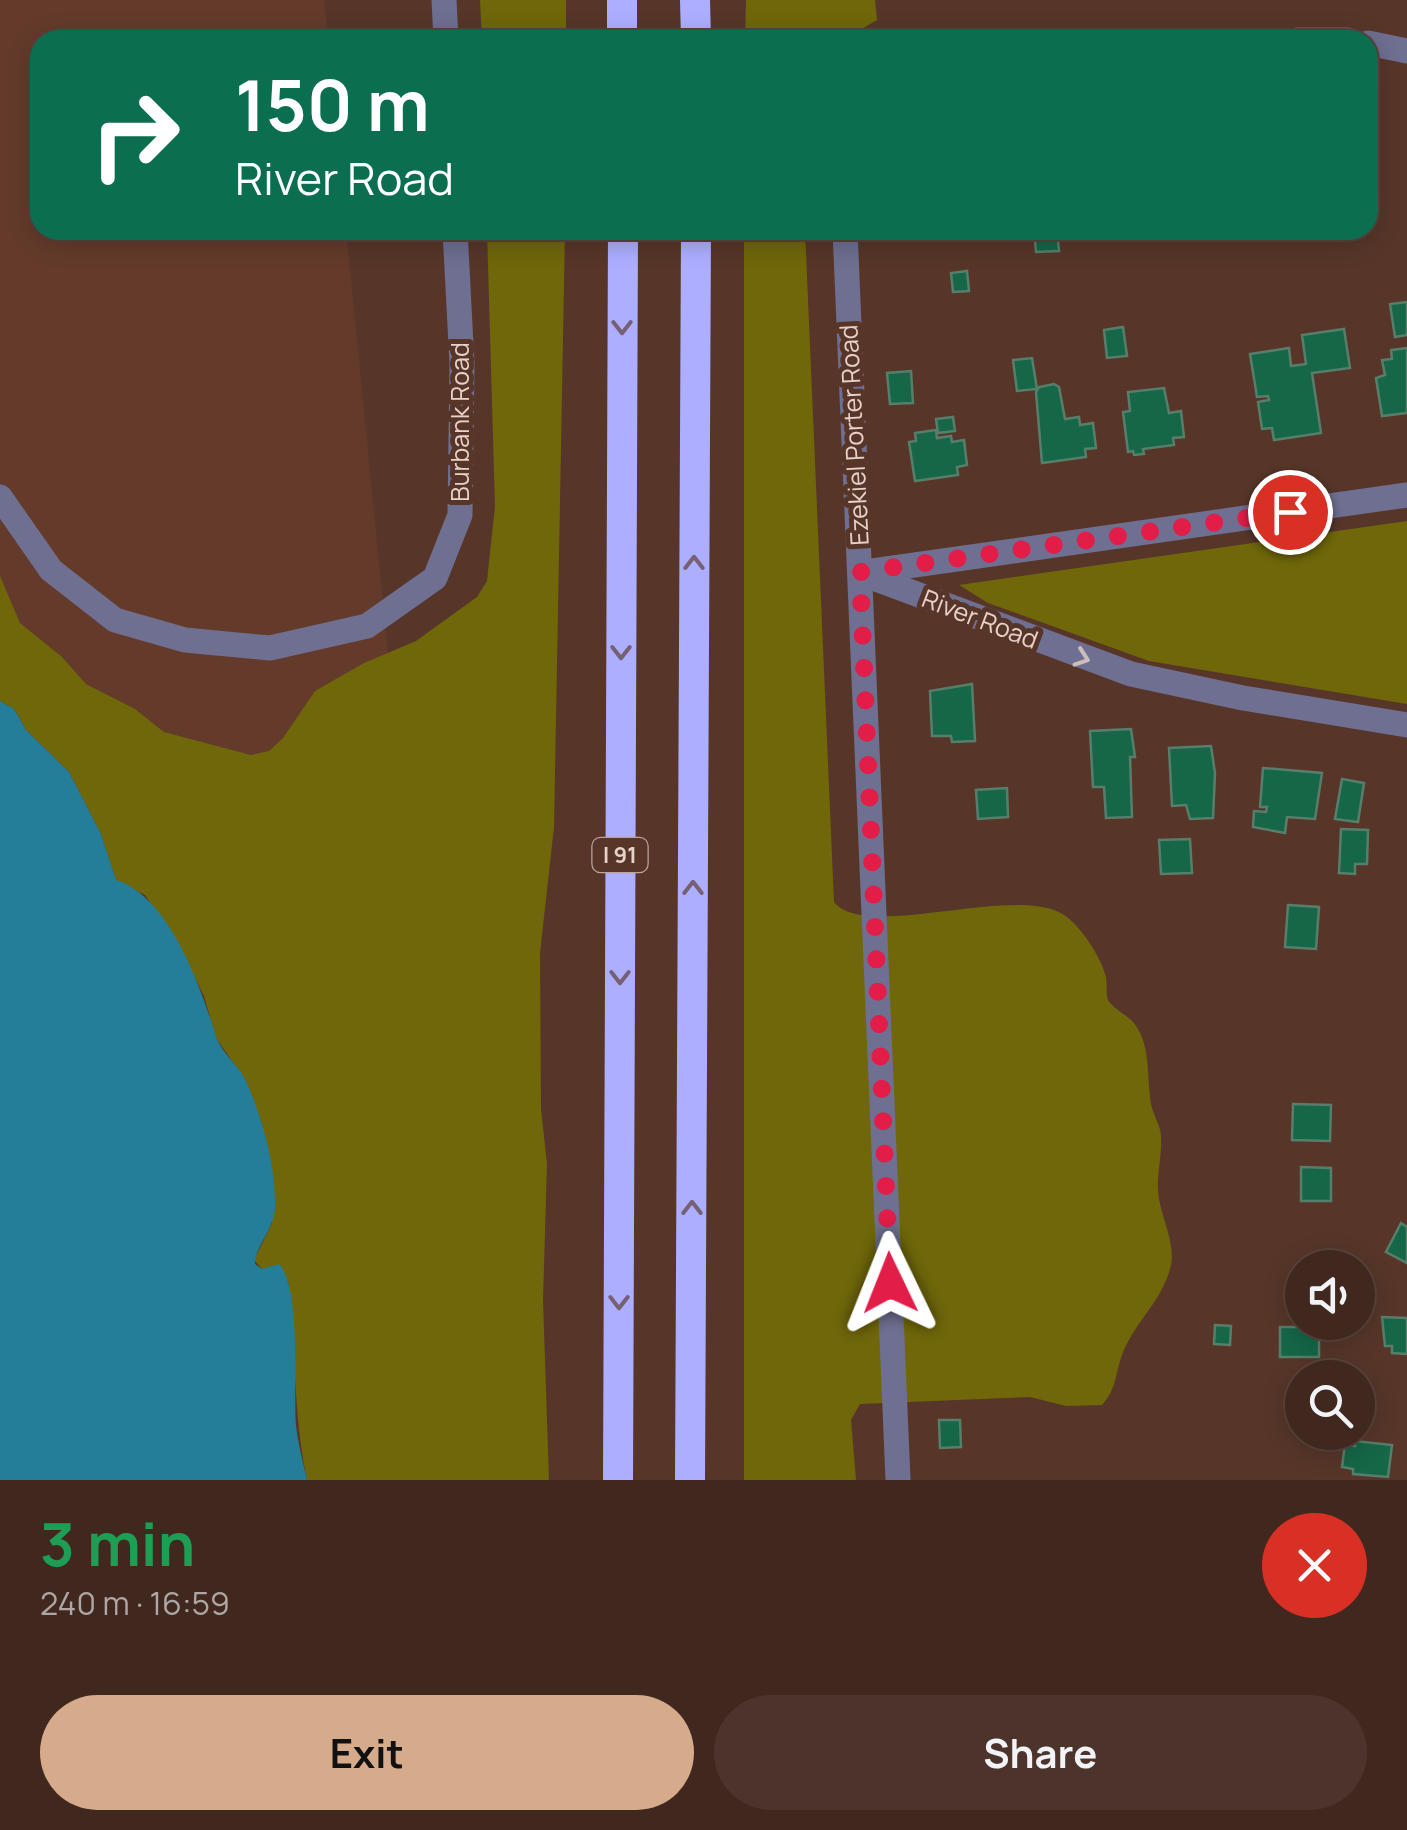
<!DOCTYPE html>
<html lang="en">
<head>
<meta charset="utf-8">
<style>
	body { margin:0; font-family:Manrope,sans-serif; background:#4c342c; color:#f1f3f6; height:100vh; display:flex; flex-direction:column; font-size:38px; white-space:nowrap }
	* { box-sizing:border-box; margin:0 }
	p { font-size:32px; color:#aea6a4 }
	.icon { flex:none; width:55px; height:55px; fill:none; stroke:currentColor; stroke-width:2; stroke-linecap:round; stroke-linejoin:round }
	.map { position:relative; height:1480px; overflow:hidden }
	.sheet { display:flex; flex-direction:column; background:#41281f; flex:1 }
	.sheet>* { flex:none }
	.top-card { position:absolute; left:30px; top:30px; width:1348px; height:210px; border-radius:30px; box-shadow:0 5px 25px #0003,0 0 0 2px #5a443d; background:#0b6e4f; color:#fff; overflow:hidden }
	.buttons { position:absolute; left:1285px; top:1250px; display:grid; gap:20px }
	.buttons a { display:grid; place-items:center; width:90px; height:90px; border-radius:50%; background:#41281f; box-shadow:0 5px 25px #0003,0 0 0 2px #5a443d; font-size:50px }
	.pin { position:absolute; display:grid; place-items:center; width:85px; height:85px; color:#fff; margin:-42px; border:5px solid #fff; border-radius:50%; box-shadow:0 2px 10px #0007 }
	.me { position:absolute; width:110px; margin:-55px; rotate:358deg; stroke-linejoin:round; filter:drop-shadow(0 0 8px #0008) }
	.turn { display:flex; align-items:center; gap:35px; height:210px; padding:0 40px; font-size:45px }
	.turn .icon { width:130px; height:130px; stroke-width:2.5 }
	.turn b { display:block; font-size:70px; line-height:85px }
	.round { display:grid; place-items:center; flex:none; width:105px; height:105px; border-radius:52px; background:#4c342c }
	.headline { display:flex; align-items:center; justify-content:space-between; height:170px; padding:0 40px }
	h1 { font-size:60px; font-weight:700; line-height:75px; color:#1e9e55 }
	.action { display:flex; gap:20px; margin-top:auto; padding:20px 40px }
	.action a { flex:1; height:115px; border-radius:60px; background:#d6ab8b; color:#111; font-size:40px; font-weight:700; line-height:115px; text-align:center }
	.action a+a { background:#4c342c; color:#f1f3f6 }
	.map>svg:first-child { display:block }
	.built { fill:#643b2b }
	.green { fill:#70670a }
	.water { fill:#247e9a }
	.building { fill:#156748; stroke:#577e6b; stroke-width:2.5 }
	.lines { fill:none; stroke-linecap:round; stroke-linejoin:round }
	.minor { stroke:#6e6f91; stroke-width:25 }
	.highway { stroke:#adaeff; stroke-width:30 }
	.oneway { stroke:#756074 }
	.oneway2 { stroke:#cfbdbe }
	.route { stroke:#e11d48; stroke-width:18; stroke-dasharray:0 32.4 }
	.labels { text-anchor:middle; stroke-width:10; stroke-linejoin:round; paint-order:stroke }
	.shield { fill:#573629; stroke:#bca299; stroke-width:2.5 }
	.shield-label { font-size:22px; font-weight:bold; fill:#e7d1c9 }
	.street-label { font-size:25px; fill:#e7d1c9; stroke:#573629 }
</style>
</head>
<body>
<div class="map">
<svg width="1407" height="1480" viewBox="0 0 1407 1480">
	<rect width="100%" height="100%" fill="#573629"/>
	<polygon class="built" points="0,0 324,0 328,40 40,40 40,230 346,230 388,653 315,691 283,738 269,751 251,755 164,732 135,709 86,684 62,657 20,623 0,576"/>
	<g class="green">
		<polygon points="480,0 566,0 566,40 482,40"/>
		<polygon points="746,0 875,0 877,20 860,30 809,32 799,40 745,40"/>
		<path d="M487,230h78l-11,597 -14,126 1,156 6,55 -4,136 6,180h-242c-14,-66 -11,-132 -19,-199l-26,-12 -8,-9 18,-37 -10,-99 -16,-43 -30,-43 -12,-42 -24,-49 -35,-52 -29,-14 -15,-47 -32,-62 -43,-42 -12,-21 -14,-8v-125l20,47 42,34 24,27 49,25 29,23 87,23 18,-4 14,-13 32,-47 49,-28 52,-22 61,-44 10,-16 8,-75z"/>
		<path d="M744,230h61l29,672c32,40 182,-19 230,13 17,11 37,42 42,62 1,7 0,17 2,23 6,10 22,16 28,26 16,23 10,57 16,82 3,10 9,19 9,29 1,18 -4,36 -3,53 1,24 18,52 13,75 -8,35 -33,53 -47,85 -9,20 -6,38 -22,55l-36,1 -36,-9 -170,7 -9,16 5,60h-112z"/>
		<polygon points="1407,521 1407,704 1149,661 988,603 959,585"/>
	</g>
	<path class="water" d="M0,701l14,8 12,21 43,42 32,62 15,46c53,16 85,107 100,156 5,17 23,29 30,45 16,36 30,85 29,126 0,21 -19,37 -20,57l7,5 17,-5c23,25 14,126 17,162 2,18 7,36 11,54h-307z"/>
	<g class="building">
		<polygon points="1034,230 1057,230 1059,251 1036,252"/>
		<polygon points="967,271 969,291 953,292 951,273"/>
		<polygon points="1407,302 1407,335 1395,337 1390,304"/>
		<polygon points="1123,327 1127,356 1107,358 1104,330"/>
		<polygon points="1344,329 1350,368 1312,373 1321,433 1274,440 1272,428 1262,429 1258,402 1269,400 1268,396 1257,397 1250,354 1289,348 1291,366 1306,364 1302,335"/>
		<polygon points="1407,348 1407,413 1382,416 1376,378 1385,375 1382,360 1392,359 1391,350"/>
		<polygon points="1032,358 1037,389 1017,391 1013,360"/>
		<polygon points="911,371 913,403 890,404 887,373"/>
		<polygon points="1054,384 1059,387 1065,419 1079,417 1080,425 1093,423 1096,448 1085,449 1086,457 1042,463 1036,392 1039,387"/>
		<polygon points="1164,388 1169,413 1181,411 1184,437 1173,438 1174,445 1143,449 1144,454 1134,455 1133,451 1128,452 1123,412 1130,411 1128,392"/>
		<polygon points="953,417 955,431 938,433 936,419"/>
		<polygon points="936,430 937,438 951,436 952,442 964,440 967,465 957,467 958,475 915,481 909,442 916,441 915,433"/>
		<polygon points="972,684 975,741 952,742 951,736 932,736 930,691"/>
		<polygon points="1131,729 1135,757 1130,757 1132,817 1106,818 1104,787 1093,787 1090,731"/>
		<polygon points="1211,746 1215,773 1213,818 1190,819 1186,805 1172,806 1169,748"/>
		<polygon points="1263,768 1322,773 1315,819 1287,817 1285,833 1253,827 1254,811 1266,812 1267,807 1260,807"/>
		<polygon points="1342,779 1364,783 1358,822 1335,819"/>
		<polygon points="1007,788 1008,817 978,819 976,790"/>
		<polygon points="1341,829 1368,830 1367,864 1355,864 1355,874 1339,873"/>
		<polygon points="1190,839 1192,873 1161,874 1159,840"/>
		<polygon points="1288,905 1319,907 1316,949 1285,947"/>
		<polygon points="1293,1104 1331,1105 1330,1141 1292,1140"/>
		<polygon points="1301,1167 1331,1168 1331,1201 1301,1201"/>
		<polygon points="1401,1223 1407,1227 1407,1263 1386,1252"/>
		<polygon points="1382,1317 1407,1318 1407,1354 1392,1353 1392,1346 1385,1346"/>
		<polygon points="1215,1325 1231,1326 1230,1345 1214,1344"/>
		<rect x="1280" y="1327" width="39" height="30"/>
		<polygon points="939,1420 960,1420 961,1447 940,1448"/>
		<polygon points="1355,1441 1392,1445 1388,1477 1353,1474 1353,1469 1342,1467 1345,1444 1355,1446"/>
	</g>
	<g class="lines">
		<g class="minor">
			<polyline points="444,0 446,40"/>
			<polyline points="1297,40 1348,40"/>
			<polyline points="1368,43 1407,51"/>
			<polyline points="845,230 898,1480"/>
			<polyline points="0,497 51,570 115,620 185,640 270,648 367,626 435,578 460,515 462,364 455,230"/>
			<polyline points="865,572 1407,495"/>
			<polyline points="860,573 1131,674 1243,698 1407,725"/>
		</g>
		<g class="highway">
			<polyline points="622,0 622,40"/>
			<polyline points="695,0 696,40"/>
			<polyline points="618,1480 623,230"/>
			<polyline points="690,1480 696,230"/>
		</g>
	</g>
	<defs><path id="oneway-chevron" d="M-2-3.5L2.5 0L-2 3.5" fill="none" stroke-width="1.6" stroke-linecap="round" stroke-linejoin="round" transform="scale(2.5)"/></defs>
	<g class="oneway">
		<use href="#oneway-chevron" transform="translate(622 327) rotate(90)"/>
		<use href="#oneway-chevron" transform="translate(694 563) rotate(-90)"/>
		<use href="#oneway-chevron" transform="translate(621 652) rotate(90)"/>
		<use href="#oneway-chevron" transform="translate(693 888) rotate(-90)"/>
		<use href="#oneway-chevron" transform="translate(620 977) rotate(90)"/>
		<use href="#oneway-chevron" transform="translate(692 1208) rotate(-90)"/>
		<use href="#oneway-chevron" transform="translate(619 1302) rotate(90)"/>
	</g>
	<use class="oneway2" href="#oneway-chevron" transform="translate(1082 658) rotate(19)"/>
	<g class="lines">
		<polyline class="route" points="890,1283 860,572 1290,512"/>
	</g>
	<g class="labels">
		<rect class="shield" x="592.5" y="838" width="55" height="34" rx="8"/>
		<g class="shield-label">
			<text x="620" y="863">I 91</text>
		</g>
		<g class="street-label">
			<text transform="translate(460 422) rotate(-90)" y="9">Burbank Road</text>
			<text transform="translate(854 435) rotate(-93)" y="9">Ezekiel Porter Road</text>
			<text transform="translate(980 619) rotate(21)" y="9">River Road</text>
		</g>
	</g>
</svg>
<div class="buttons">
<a><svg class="icon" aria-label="sound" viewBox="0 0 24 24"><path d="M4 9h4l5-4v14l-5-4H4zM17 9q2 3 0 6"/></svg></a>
<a><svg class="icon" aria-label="search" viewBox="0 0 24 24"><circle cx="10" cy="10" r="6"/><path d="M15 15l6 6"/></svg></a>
</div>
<div class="pin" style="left:1290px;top:512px;background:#d93025"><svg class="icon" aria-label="arrive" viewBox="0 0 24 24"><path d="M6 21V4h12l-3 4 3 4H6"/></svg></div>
<svg class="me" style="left:890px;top:1283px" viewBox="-20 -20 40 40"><path d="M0-17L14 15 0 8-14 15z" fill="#e11d48" stroke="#fff" stroke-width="4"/></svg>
<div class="top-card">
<div class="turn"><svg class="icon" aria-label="right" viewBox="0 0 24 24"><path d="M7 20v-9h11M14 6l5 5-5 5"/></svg><div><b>150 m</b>River Road</div></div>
</div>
</div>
<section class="sheet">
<div class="headline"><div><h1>3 min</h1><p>240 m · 16:59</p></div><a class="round" style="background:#d93025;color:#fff"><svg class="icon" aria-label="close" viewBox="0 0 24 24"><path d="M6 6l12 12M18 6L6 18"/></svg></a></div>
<div class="action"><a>Exit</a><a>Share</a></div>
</section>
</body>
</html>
